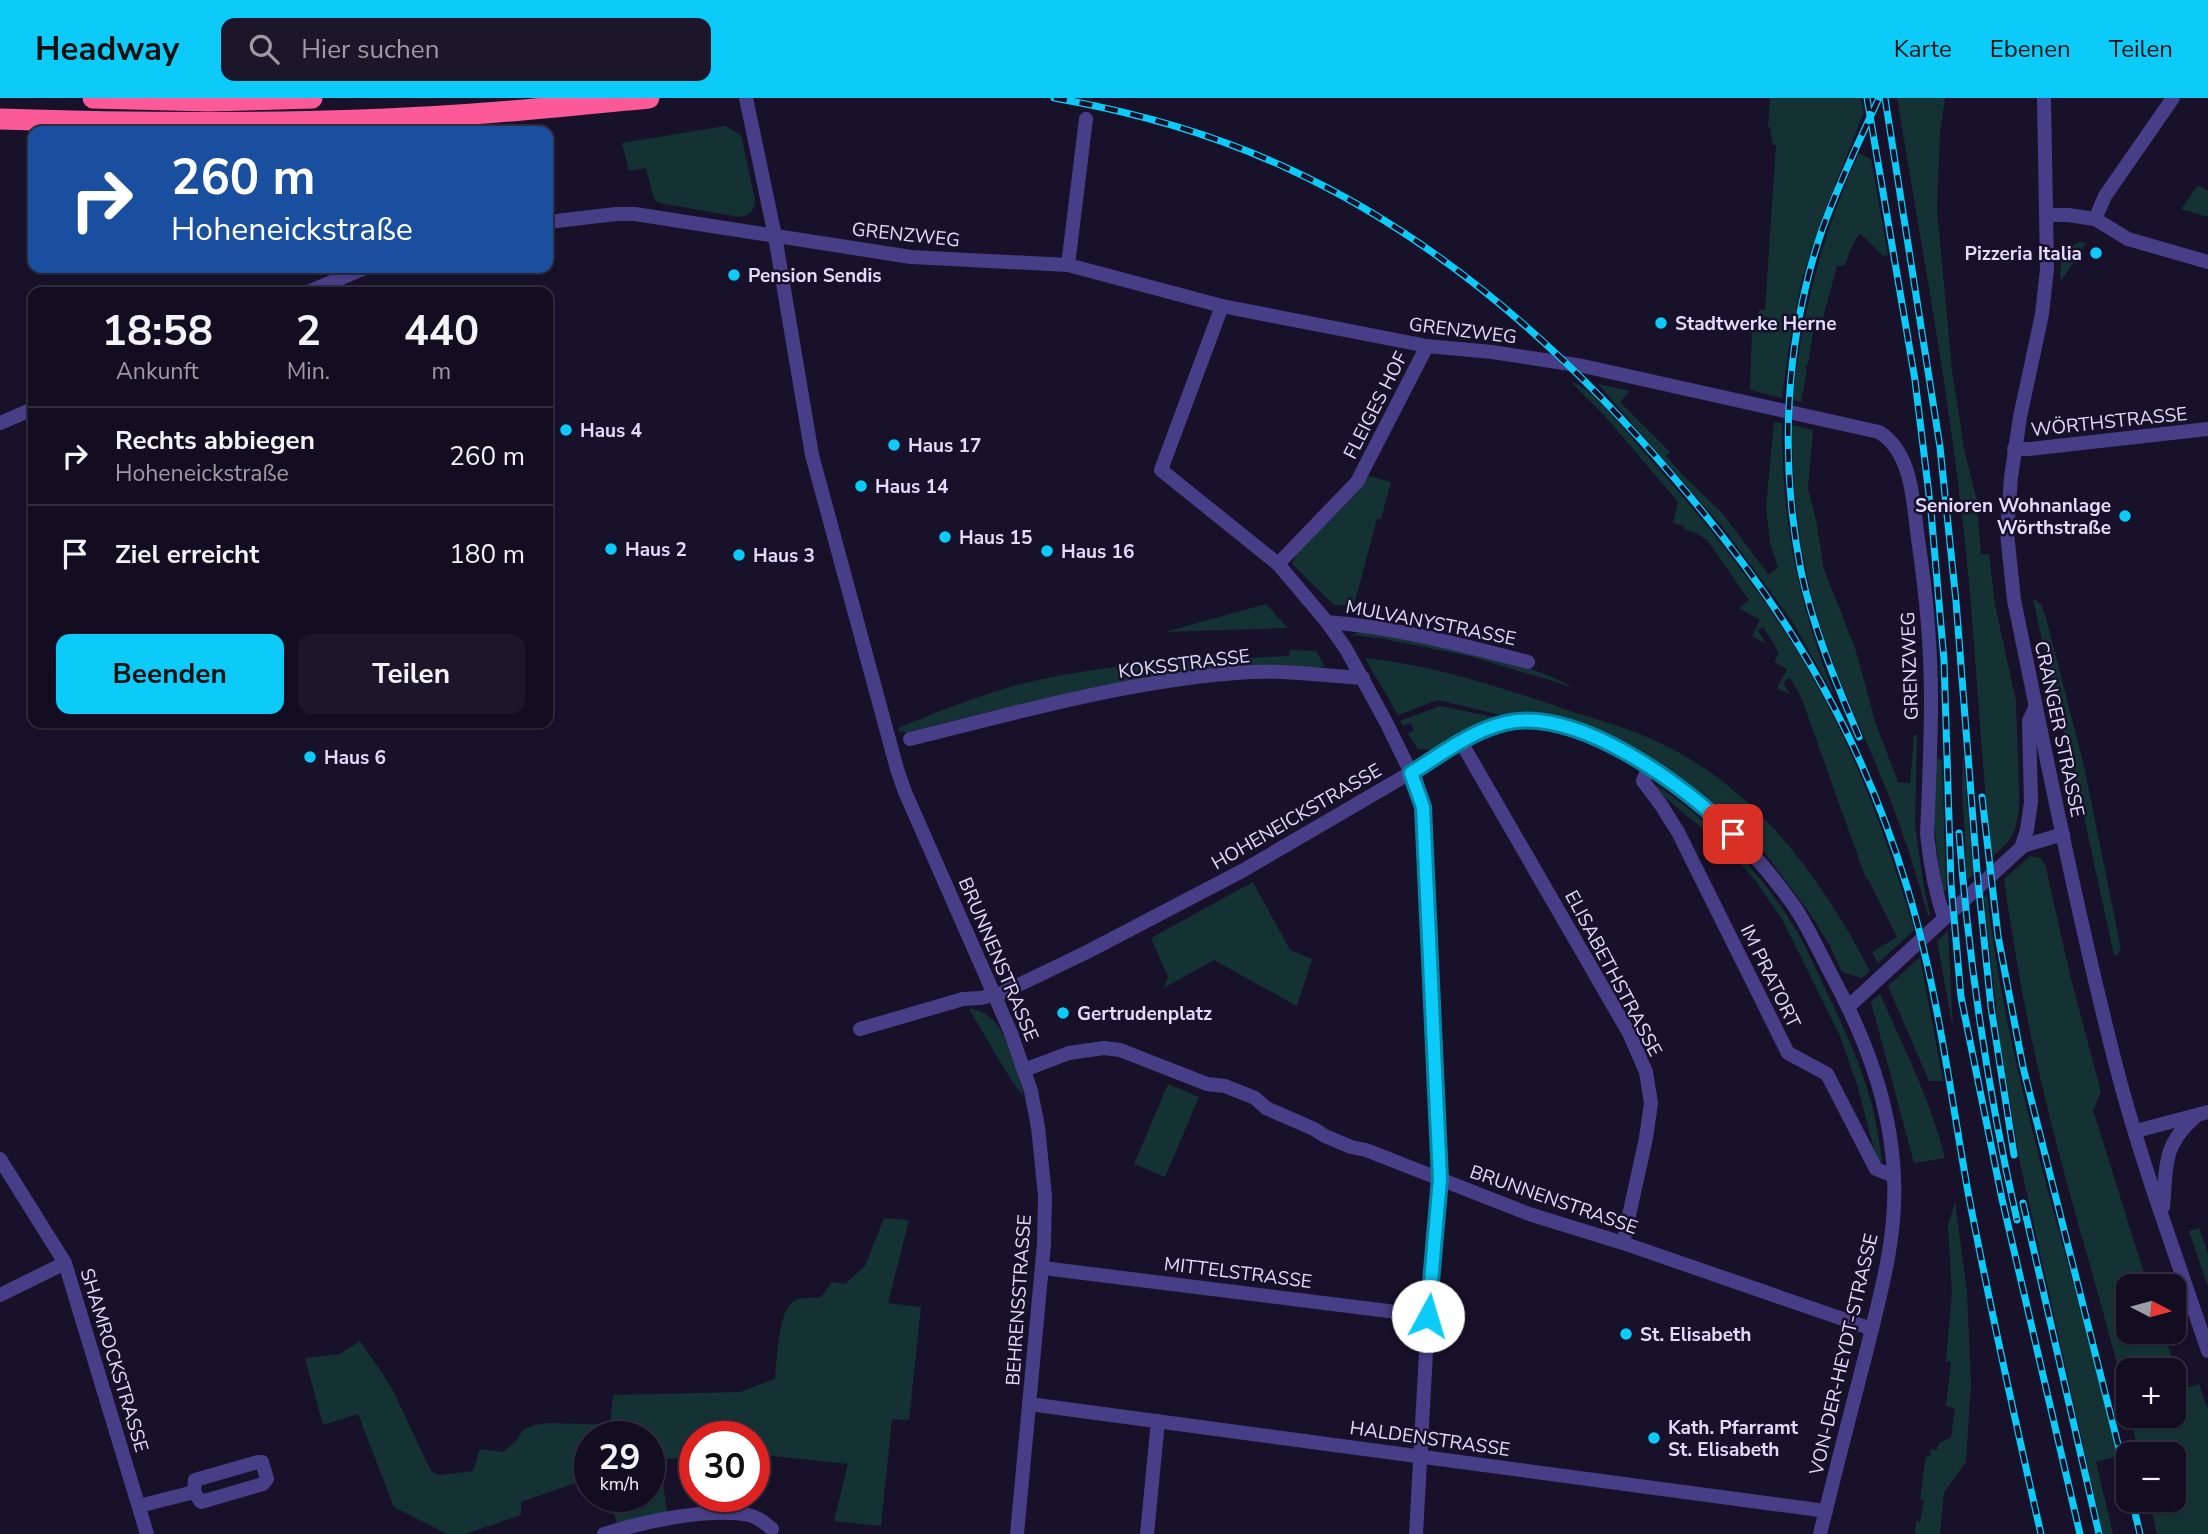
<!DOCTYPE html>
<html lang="de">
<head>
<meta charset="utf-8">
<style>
	body { margin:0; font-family:"Nunito Sans",sans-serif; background:#1b1629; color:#f1f3f6; height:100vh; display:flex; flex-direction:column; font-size:26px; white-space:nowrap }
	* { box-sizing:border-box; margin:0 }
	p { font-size:23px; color:#9c9ca5 }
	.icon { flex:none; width:38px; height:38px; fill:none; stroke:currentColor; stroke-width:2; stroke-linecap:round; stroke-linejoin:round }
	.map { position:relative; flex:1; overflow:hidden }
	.panel { position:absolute; left:28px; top:189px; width:525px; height:441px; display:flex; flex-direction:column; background:#120d20; border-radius:14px; box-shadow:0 2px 5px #0004,0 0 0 2px #312d3e }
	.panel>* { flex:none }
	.hud { position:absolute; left:28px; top:28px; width:525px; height:147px; border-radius:14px; box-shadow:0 2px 5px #0004,0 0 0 2px #312d3e; background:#1a4fa0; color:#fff; overflow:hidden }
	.needle { width:46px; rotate:96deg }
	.buttons { position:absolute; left:2116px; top:1176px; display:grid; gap:14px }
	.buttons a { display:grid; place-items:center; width:70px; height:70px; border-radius:14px; background:#120d20; box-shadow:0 2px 5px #0004,0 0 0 2px #312d3e; font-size:35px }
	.speed { position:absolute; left:574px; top:1323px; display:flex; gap:14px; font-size:35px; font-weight:700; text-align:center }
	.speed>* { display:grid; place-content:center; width:91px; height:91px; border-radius:50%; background:#120d20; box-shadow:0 2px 5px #0004,0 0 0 2px #312d3e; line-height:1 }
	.speed small { font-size:18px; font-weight:400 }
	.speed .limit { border:10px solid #d22; background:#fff; color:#111 }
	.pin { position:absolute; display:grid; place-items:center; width:60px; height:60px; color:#fff; margin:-30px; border-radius:14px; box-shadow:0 4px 10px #0006 }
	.me { position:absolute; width:77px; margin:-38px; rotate:6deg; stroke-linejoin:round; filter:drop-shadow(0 0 5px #0008) }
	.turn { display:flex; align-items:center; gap:24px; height:147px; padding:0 28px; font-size:32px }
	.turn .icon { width:91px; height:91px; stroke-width:2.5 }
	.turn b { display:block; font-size:49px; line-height:60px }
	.eta { display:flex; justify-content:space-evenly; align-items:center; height:119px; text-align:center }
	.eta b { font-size:42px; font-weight:700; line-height:49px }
	.cta { display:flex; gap:14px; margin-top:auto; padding:14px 28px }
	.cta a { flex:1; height:80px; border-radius:14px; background:#0ccbf9; color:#111; font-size:28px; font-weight:700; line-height:80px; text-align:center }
	.cta a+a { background:#1b1629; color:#f1f3f6 }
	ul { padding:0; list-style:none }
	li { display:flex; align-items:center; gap:21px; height:98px; padding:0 28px; border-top:2px solid #312d3e }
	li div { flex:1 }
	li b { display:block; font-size:26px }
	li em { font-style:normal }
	header { display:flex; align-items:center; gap:42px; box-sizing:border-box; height:98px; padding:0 35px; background:#0ccbf9; color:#111 }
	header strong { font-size:33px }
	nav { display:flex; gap:38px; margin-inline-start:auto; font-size:24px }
	.search { width:490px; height:63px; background:#1b1629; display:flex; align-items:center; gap:18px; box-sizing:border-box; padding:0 24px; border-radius:14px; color:#9c9ca5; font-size:26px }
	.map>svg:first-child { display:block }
	.green { fill:#143234 }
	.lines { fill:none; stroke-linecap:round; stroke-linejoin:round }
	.minor { stroke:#473e87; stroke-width:14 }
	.highway { stroke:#fb5997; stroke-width:21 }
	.rail-casing { stroke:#0ccbf9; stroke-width:7 }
	.rail { stroke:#18112a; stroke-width:4.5; stroke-dasharray:13; stroke-linecap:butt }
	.route-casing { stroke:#0884a2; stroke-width:18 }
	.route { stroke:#0ccbf9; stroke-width:12 }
	.poi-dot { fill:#0ccbf9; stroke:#18112a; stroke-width:2.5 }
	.labels { text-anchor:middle; stroke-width:5; stroke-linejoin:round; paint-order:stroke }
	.street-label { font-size:19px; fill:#e2dbfe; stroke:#18112a }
	.poi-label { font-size:19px; font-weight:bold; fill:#e2dbfe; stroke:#18112a; text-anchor:start }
</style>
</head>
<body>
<header>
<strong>Headway</strong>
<div class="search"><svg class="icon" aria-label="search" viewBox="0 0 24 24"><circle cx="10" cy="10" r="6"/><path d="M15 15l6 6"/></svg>Hier suchen</div>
<nav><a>Karte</a><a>Ebenen</a><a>Teilen</a></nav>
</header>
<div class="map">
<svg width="2208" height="1436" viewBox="0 0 2208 1436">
	<rect width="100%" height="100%" fill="#18112a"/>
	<g class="green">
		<polygon points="1770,0 1861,0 1864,14 1823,117 1802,181 1789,248 1782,300 1750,292 1752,231 1755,231 1759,212 1765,212 1776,47 1773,47 1770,29 1768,29"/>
		<path d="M1897,0h48l-5,35 -3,77 15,160 12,79 12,48 5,57h8l6,51 21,96 3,88v20l-4,21 -8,13 -16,15c-9,-92 -14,-184 -22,-276 -15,-162 -45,-323 -72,-484z"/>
		<path d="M725,28l16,9 14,65c0,10 -5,15 -15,17l-81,-14 -5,-4 -8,-31 -17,3 -7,-28z"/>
		<path d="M1859,55l12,6 17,96 -5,1 -23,-23 -8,13 -7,19 -8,1 -16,59 -7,-1 -6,41h-2v9l-5,28 -8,-2c8,-87 30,-167 66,-247z"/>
		<polygon points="2198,87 2208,93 2208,119 2181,111"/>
		<path d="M2080,144l6,1 -25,38c-2,-17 1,-33 19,-39z"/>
		<path d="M1571,284c19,3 57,52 72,69 49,55 96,112 137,174 63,93 103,198 134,305l-36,33 -6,-11 25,-15 -29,-58h-2l-65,-182 -11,-19 -7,4 7,13 -13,-7 10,-19 -13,-7 5,-9 -16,-26 -5,3 8,14 -14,-8 8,-16 -21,-12 10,-8 -42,-60 -11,-7 -12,-4v-3l-11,-3 5,-21 -73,-86z"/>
		<path d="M1598,286l32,7 -10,11 50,50 -4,4 17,19 40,39 46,61 9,-7 -8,-25 -4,-36 8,-85 8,1c0,102 16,179 53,274l-43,-76 -67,-91z"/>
		<path d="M1792,327l21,5 -5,59 8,31 8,49 31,79 21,76 22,58 12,1 4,-48h3l-2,91 9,61 6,28 -2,1c-14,-53 -32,-105 -54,-156 -22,-53 -47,-104 -61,-160 -15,-57 -21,-116 -21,-175z"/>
		<polygon points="1369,378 1391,384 1381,421 1377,421 1354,507 1334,507 1292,466 1299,451"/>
		<polygon points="2033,500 2041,507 2046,520 2084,668 2121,851 2117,857 2114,857 2074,673 2048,571"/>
		<polygon points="1266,506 1288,530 1165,534"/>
		<path d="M1359,532c71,14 152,24 216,58l-106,-32 -90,-18 -27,-3 6,-3z"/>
		<path d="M1290,552l26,1 8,14 -1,2 -213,19 -119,25 -86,22 -1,-2 -5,1 -1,-4c42,-17 86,-35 131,-46 85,-20 173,-22 260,-26z"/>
		<path d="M1365,560c66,7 128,27 191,48 30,11 61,18 91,31 105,45 171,135 223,234l-8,7 -20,-6 -13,-28 -22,-35 -50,-66 -56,-50 -60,-41 -65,-30 -31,-7 -14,-1 -26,2 -67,-16 -40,15z"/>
		<polygon points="1440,608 1499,620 1457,636 1432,652 1418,651 1408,636 1414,632 1411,625 1403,628 1400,623"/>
		<polygon points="1963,655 1973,777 1967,782 1962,688"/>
		<polygon points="1936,660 1942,662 1946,793 1942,792 1934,727"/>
		<path d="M1656,687c55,37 102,83 137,140 15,24 25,50 38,76 27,57 44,97 51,161l-3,1 -7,-13 2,-1 -16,-61 -18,-52 -57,-115 -28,-41 -30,-33 -69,-57 -3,-4z"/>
		<path d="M2030,758l10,2 5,6 26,115 30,113 -8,18 55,176h-20v46h35l20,57 16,-5 9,26v124h-51l-8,-34h25v-46h-35l-9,-38h44v-46h-46v39c-25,-107 -60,-212 -85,-320 -17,-69 -29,-140 -39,-210z"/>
		<polygon points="1253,784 1290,852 1312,861 1297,908 1214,862 1164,890 1168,879 1151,840"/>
		<path d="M1987,797c22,191 87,374 131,561l-22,6 17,72h-10l-83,-371 -20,-122 -16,-143z"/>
		<polygon points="1948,833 1953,931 1937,843"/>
		<polygon points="1920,859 1943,983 1929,983 1888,888"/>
		<path d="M1880,896c24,54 51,107 65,164l-31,5 -43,-161z"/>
		<path d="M969,911c38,2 46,58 55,88l-11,-14z"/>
		<polygon points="1168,986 1199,999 1165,1079 1134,1066"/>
		<polygon points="1955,1104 1967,1194 1971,1286 1966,1364 1944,1394 1940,1436 1915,1436 1916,1423 1920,1424 1924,1402 1920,1401 1926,1358 1930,1359 1931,1351 1937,1352 1939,1345 1951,1339 1955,1310 1946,1308 1951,1264 1946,1263 1952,1194 1948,1127"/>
		<path d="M884,1120l25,2 -21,83 33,4 -12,113 -17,-1 -11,107 -47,-5 14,-57 -94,-10v-17h-59v19l-35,4 7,52 -50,11 -10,-27h42v-59h-59v41l-69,24v13l-55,19h-19l-53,-27 -36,-93 -35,11 -18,-67 35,-4 20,-13 31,45 40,85 8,4 34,-4 7,-22 23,3 14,-12 6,-10 12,-5 15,-2 60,2 3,-30 127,-3 35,-13c2,-17 3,-67 18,-77 7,-6 19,-3 28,-5l11,-15 13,2 20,-18z"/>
		<polygon points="2199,1130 2208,1155 2208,1188 2189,1133"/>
	</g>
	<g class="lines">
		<g class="minor">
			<polyline points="746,0 775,138 812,357 897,671 905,694 1011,935 1031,993 1038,1029 1045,1098 1044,1146 1017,1436"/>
			<path d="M2044,0l3,171 -5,45 -22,103 -9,60 -4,56 7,67c32,155 62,309 101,462 25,98 61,193 93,289"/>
			<polyline points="2047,117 2068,117 2095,121 2128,141 2208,164"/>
			<polyline points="2095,121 2105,98 2173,0"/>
			<path d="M548,124l68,-8h19l276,43 157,8 154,41 205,40 65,6 91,14 296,66c34,21 34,71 39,107 8,53 13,107 13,161 0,44 -2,89 -4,134 3,29 8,57 17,84"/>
			<polyline points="1068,167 1086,21"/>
			<polyline points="308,194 365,170"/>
			<polyline points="1222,208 1161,372 1278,466 1327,524 1346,551 1386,624 1411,675 1423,709 1440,1081 1428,1218 1416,1436"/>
			<polyline points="0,325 33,311"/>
			<polyline points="2014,351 2030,351 2208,331"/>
			<polyline points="1278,466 1357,384 1427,248"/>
			<path d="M1327,524c68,5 135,23 201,40"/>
			<path d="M910,641c112,-28 225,-60 341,-67 35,-2 75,4 112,6"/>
			<polyline points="1461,644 1629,935 1646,974 1651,1005 1646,1040 1623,1145"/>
			<polyline points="1649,668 1643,683 1661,707 1678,734 1788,955 1827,976 1876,1071 1894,1078"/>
			<polyline points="2021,750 2027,732 2031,704 2029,623 2035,610"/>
			<polyline points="1848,909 2023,748 2063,736"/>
			<path d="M860,931l103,-30 18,-1 21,-5 87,-42 153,-80 240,-140c57,-21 90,-6 141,21 69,37 126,90 171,154 15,22 26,48 38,70 34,63 59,129 62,201 3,59 -13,115 -27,172 -16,62 -32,123 -47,185"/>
			<polyline points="1024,972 1069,955 1104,950 1120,952 1207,986 1225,988 1255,1000 1266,1010 1314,1031 1325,1038 1351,1049 1366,1052 1529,1116 1623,1145 1872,1231"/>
			<polyline points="2136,1033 2208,1014"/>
			<polyline points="0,1061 65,1165 147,1436"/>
			<path d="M2163,1109c4,-40 -2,-60 32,-90"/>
			<polyline points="1043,1170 1428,1218"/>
			<polyline points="0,1197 65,1165"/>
			<polyline points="1029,1306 1826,1413"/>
			<polygon points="258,1364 262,1364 267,1381 263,1386 201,1404 194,1394 195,1382"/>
			<polyline points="139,1408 194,1394"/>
			<path d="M604,1436c38,-12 106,-27 145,-19 9,2 16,8 23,14"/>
			<polyline points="1147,1436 1158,1323"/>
		</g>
		<g class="highway">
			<polyline points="93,0 209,3 312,0"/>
			<path d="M0,21c152,5 306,6 458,-4 64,-4 127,-11 191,-17"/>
		</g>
		<g class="rail-casing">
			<g id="rail">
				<path d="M1054,0c81,14 160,36 235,71 152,70 279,184 387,311 55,64 106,132 147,207 35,63 63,131 84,200 30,99 43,204 61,305 22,115 47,228 73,342"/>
				<polyline points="1867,0 1915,282 1931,413 1944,562 1951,785 1961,899 2002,1101 2080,1436"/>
				<polyline points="1885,0 1940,349 1956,503 1977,773 1991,909 2014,1057"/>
				<path d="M1859,639c-23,-54 -46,-109 -58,-166 -22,-113 -16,-232 21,-341 16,-45 37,-89 57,-132"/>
				<polyline points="1982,699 1998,838 2023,969 2128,1386"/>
				<path d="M1959,735c10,130 29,260 58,387"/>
				<polyline points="2023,1105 2099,1436"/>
				<polyline points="2132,1402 2140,1436"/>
			</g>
		</g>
		<use href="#rail" class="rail"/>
	</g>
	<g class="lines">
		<g class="route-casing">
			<path id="route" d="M1428,1218l12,-137 -17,-372 -12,-34c29,-18 60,-42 94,-50 72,-17 180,62 228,111"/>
		</g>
		<use href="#route" class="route"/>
	</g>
	<g class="poi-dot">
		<circle cx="2096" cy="155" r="7"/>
		<circle cx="734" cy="177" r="7"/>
		<circle cx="1661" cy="225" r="7"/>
		<circle cx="566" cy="332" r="7"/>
		<circle cx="894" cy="347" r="7"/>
		<circle cx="861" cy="388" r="7"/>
		<circle cx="2125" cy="418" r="7"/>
		<circle cx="945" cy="439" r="7"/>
		<circle cx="611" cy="451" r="7"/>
		<circle cx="1047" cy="453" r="7"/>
		<circle cx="739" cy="457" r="7"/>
		<circle cx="310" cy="659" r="7"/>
		<circle cx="1063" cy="915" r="7"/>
		<circle cx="1626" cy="1236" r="7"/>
		<circle cx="1654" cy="1340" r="7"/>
	</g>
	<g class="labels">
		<g class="street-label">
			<text transform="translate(906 136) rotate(6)" y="7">GRENZWEG</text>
			<text transform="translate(1463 232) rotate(7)" y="7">GRENZWEG</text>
			<text transform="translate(1375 307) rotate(-63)" y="7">FLEIGES HOF</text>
			<text transform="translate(2109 323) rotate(-6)" y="7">WÖRTHSTRASSE</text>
			<text transform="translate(1431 524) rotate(11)" y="7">MULVANYSTRASSE</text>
			<text transform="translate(1184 565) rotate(-7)" y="7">KOKSSTRASSE</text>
			<text transform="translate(1909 568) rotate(-92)" y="7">GRENZWEG</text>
			<text transform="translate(2060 631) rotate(78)" y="7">CRANGER STRASSE</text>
			<text transform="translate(1296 718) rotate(-30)" y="7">HOHENEICKSTRASSE</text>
			<text transform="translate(999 861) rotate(67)" y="7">BRUNNENSTRASSE</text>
			<text transform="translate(1614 875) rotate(62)" y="7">ELISABETHSTRASSE</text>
			<text transform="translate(1771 878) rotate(64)" y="7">IM PRATORT</text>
			<text transform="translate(1554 1101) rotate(19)" y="7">BRUNNENSTRASSE</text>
			<text transform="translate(1238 1174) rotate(7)" y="7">MITTELSTRASSE</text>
			<text transform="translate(1018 1202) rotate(-86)" y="7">BEHRENSSTRASSE</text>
			<text transform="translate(1843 1256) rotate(-77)" y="7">VON-DER-HEYDT-STRASSE</text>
			<text transform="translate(115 1262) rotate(73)" y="7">SHAMROCKSTRASSE</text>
			<text transform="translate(1430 1340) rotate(8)" y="7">HALDENSTRASSE</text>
		</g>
		<g class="poi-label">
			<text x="2082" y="162" text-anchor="end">Pizzeria Italia</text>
			<text x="748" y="184">Pension Sendis</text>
			<text x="1675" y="232">Stadtwerke Herne</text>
			<text x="580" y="339">Haus 4</text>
			<text x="908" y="354">Haus 17</text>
			<text x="875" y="395">Haus 14</text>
			<text x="2111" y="414" text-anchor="end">Senioren Wohnanlage<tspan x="2111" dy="22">Wörthstraße</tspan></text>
			<text x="959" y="446">Haus 15</text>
			<text x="625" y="458">Haus 2</text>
			<text x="1061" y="460">Haus 16</text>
			<text x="753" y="464">Haus 3</text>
			<text x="324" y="666">Haus 6</text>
			<text x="1077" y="922">Gertrudenplatz</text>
			<text x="1640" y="1243">St. Elisabeth</text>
			<text x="1668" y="1336">Kath. Pfarramt<tspan x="1668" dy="22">St. Elisabeth</tspan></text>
		</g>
	</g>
</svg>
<div class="buttons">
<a><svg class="needle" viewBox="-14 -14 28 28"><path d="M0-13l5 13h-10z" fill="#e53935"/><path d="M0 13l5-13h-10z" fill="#9c9ca5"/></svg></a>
<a>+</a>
<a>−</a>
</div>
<div class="speed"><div>29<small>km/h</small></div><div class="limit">30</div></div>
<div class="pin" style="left:1733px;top:736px;background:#d93025"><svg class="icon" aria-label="arrive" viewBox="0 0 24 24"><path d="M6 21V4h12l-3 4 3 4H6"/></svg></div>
<svg class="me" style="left:1428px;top:1218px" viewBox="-20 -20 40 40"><circle r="19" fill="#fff"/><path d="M0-13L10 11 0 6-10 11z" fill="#0ccbf9"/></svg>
<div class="hud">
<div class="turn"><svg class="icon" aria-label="right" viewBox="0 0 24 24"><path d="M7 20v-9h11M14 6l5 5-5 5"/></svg><div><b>260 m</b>Hoheneickstraße</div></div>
</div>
<section class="panel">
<div class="eta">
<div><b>18:58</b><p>Ankunft</p></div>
<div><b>2</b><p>Min.</p></div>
<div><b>440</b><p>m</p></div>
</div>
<ul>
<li><svg class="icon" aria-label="right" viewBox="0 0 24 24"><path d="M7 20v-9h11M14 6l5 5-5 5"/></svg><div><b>Rechts abbiegen</b><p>Hoheneickstraße</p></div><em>260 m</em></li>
<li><svg class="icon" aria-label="arrive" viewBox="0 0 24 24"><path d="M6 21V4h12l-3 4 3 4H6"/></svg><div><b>Ziel erreicht</b></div><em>180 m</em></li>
</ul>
<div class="cta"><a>Beenden</a><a>Teilen</a></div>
</section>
</div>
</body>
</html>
